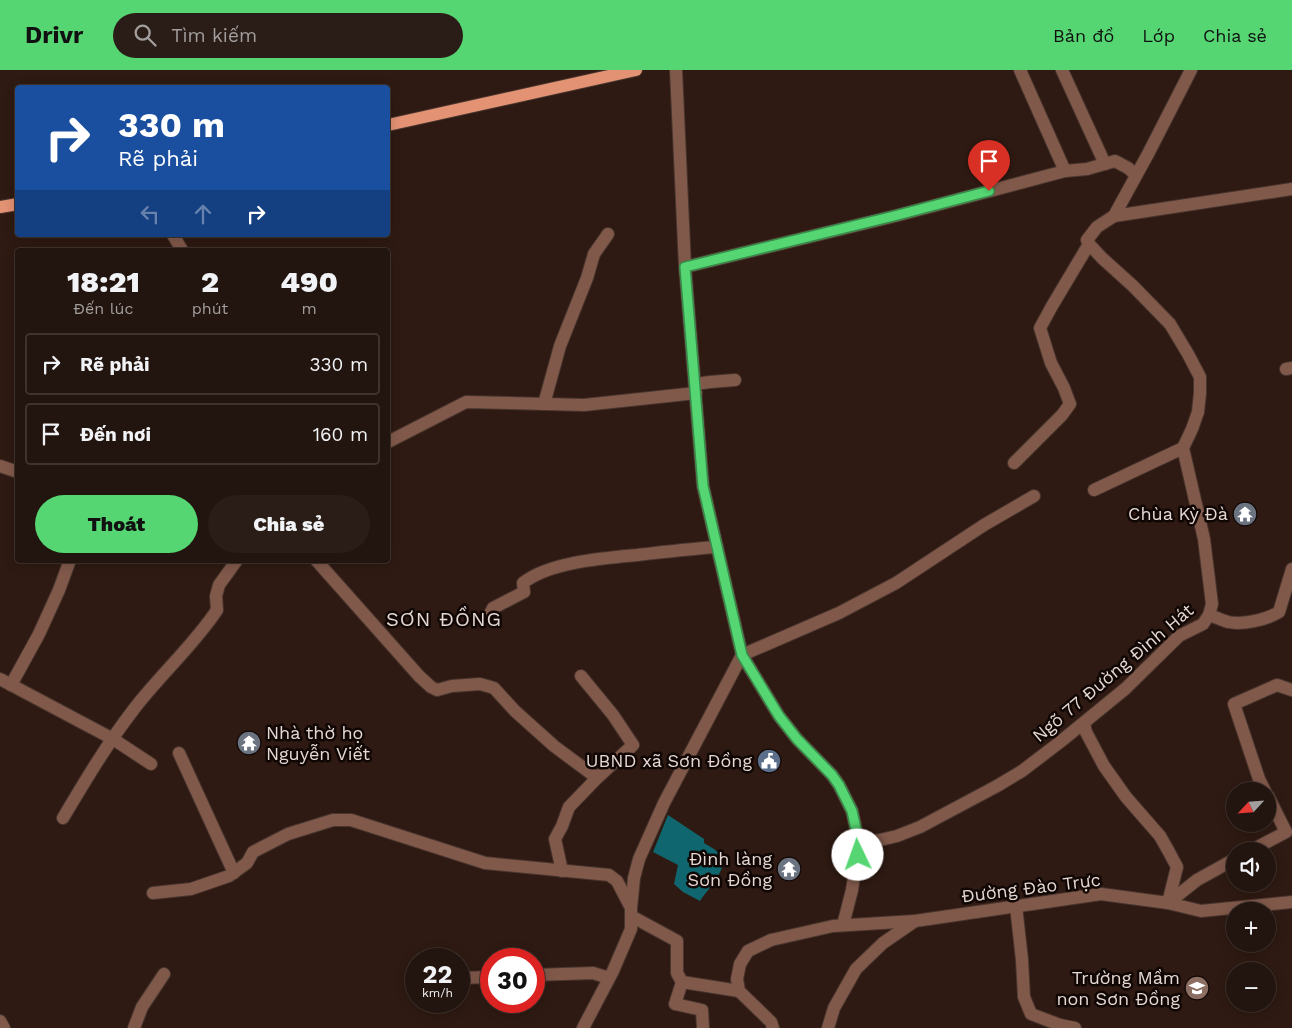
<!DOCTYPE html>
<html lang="vi">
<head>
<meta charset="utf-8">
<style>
	body { margin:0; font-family:"Work Sans",sans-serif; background:#2a1d17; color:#f1f3f6; height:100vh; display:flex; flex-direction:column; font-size:19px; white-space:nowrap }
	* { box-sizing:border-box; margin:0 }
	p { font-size:16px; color:#a29e9e }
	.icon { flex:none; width:28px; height:28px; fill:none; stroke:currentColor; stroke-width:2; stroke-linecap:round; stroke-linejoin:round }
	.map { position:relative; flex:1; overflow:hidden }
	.panel { position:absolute; left:15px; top:178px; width:375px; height:315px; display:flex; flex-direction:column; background:#22140e; border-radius:5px; box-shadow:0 2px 12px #0003,0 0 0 1px #3f332e }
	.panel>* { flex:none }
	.guide { position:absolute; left:15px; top:15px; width:375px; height:152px; border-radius:5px; box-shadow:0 2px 12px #0003,0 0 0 1px #3f332e; background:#1a4fa0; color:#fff; overflow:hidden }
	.needle { width:32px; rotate:244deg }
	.buttons { position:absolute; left:1226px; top:712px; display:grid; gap:10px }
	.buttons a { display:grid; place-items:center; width:50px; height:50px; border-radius:50%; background:#22140e; box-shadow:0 2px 12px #0003,0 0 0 1px #3f332e; font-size:25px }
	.speed { position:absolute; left:405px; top:878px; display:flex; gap:10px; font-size:25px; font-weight:700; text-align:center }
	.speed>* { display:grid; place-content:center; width:65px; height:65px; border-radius:50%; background:#22140e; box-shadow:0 2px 12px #0003,0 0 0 1px #3f332e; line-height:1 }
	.speed small { font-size:12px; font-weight:400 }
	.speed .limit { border:8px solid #d22; background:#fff; color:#111 }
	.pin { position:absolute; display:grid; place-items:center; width:42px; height:42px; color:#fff; margin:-51px -21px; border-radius:50% 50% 50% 0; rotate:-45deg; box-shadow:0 0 5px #0007 }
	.pin .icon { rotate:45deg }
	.me { position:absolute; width:55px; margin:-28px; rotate:357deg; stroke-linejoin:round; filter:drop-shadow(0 0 4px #0008) }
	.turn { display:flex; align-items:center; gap:18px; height:105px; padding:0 20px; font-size:22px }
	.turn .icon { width:65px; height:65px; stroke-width:2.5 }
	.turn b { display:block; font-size:35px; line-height:42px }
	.lanes { display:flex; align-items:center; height:48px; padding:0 20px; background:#0003; justify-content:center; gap:25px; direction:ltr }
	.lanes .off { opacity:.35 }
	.eta { display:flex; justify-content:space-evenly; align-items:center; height:85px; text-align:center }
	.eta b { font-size:30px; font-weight:800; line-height:35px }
	.button { display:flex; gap:10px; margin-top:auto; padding:10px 20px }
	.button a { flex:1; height:58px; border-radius:30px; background:#55d672; color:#111; font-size:20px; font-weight:800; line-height:58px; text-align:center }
	.button a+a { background:#2a1d17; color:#f1f3f6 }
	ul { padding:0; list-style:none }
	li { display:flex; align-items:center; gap:15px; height:62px; margin:0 10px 8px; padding:0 10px; border:2px solid #3f332e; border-radius:5px }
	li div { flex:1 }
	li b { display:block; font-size:19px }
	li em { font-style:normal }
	header { display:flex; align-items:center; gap:30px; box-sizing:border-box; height:70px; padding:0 25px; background:#55d672; color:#111 }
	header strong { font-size:24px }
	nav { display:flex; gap:28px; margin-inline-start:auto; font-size:18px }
	.search { width:350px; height:45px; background:#2a1d17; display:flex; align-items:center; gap:12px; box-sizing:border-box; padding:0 18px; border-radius:28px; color:#a29e9e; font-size:19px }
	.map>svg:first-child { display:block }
	.water { fill:#0f666f }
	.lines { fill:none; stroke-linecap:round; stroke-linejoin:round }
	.minor-casing { stroke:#48352d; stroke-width:14 }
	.major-casing { stroke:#48352d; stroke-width:14 }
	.minor { stroke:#81594b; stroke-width:12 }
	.major { stroke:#e39274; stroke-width:12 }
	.route-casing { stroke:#378b4a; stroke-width:12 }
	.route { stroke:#55d672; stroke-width:9 }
	.labels { text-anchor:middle; stroke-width:5; stroke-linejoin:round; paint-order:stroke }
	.poi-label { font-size:18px; fill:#e6d8d3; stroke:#100705; text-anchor:end }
	.street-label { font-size:18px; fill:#e6d8d3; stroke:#100705 }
	.quarter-label { font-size:20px; letter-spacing:1px; fill:#e6d8d3; stroke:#100705 }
</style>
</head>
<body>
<header>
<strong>Drivr</strong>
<div class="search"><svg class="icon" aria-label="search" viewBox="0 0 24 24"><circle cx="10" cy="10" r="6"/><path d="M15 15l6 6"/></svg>Tìm kiếm</div>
<nav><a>Bản đồ</a><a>Lớp</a><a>Chia sẻ</a></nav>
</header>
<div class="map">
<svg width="1292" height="958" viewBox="0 0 1292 958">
	<rect width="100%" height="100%" fill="#2e1a12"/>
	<path class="water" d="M668,745l36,24v4l10,6 10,9c-1,16 -15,30 -24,43l-17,-9 -9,-8 4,-19 -25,-13z"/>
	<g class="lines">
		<g class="minor-casing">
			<g id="minor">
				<polyline points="676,0 685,197 703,416 742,585 779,646 797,669 832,705 839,715 852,741 859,773 852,820 843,855"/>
				<polyline points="1020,0 1065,101"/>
				<polyline points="1062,0 1105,94"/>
				<polyline points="1114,146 1292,119"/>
				<polyline points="173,165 182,180"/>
				<polyline points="685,197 895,146 1065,101 1087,99 1115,91 1128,98 1136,105"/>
				<polyline points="1286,299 1292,298"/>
				<polyline points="695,314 710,312 735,310"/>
				<polyline points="544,334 560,276 587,208 594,184 608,164"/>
				<polyline points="388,372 466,332 584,335 696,323"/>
				<polyline points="1014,393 1062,345 1070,334 1064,318 1051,293 1040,258 1052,236 1089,174 1087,170 1097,157 1114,146 1148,84 1191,0"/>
				<polyline points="0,396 18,402"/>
				<polyline points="1094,420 1183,378"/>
				<polyline points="316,490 419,606 431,617 437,620 452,616 480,614 494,618 515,641 554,676 597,708"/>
				<path d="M1209,545c6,2 13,5 19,7 14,3 38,-2 51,-10l13,-43"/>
				<path d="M489,546l4,-8 31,-16 -1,-9c26,-21 81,-25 114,-28 26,-3 53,-6 80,-8"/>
				<polyline points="742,585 839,543 896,513 984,455 1034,426"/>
				<polyline points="0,609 113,669 151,694"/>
				<polyline points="11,615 39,564 59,520 70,490"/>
				<polyline points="1084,653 1086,662 1104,696 1126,727 1160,766 1169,782 1177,797 1168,833"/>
				<polyline points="179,683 234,803"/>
				<polyline points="1265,721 1259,709 1234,634 1277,615 1292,620"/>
				<path d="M63,748c22,-37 44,-74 71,-109 26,-34 59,-63 83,-99l-1,-14 3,-11 18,-25"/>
				<polyline points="859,773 880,770 897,766 920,757 997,716 1022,701 1060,672 1125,619 1179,566 1203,554 1209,545 1212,534 1204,469 1183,378 1192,359 1198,342 1200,323 1200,307 1188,284 1170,254 1133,216 1102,188 1089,174"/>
				<polyline points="1250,781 1286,762 1268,726"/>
				<polyline points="562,801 555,769 562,756 569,737 597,708 633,675 613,645 581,606"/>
				<polyline points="153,823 191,819 229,806 247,793 253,782 288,764 333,750 351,750 485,793 609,805 617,811 631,838 631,859 613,901 583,958"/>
				<polyline points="1168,833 1197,810 1235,789"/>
				<polyline points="1016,836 1022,890 1024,927 1031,944 1060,955 1075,958"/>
				<polyline points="631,838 634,808 639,789 664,733 742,585"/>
				<polyline points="631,846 677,871 677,903 682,912 739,921"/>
				<polyline points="534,905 593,903 609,908"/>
				<polyline points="460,908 491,907"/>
				<polyline points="682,912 675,934 702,940 703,958"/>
				<polyline points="0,951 4,958"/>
				<polyline points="134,958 142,937 164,904"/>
				<polyline points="773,958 771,952 739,921 737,909 740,894 748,881 771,870 833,856 915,851"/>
				<polyline points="828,958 834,938 856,899 883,873 915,851 1101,824 1168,833 1201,841 1292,832"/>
			</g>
		</g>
		<g class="major-casing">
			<g id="major">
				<polyline points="388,55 636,0"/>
				<polyline points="0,137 18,134"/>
			</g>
		</g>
		<use href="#minor" class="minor"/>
		<use href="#major" class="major"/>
	</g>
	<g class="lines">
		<g class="route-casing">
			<polyline id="route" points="858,785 859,773 852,741 839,715 832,705 797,669 779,646 742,585 703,416 685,197 894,146 989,121"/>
		</g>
		<use href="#route" class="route"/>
	</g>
	<defs>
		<g id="temple-disc" transform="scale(1.25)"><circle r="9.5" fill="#6b7280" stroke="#100705"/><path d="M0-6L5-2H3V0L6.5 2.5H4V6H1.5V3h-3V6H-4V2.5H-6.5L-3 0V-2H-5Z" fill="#fff"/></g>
		<g id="civic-disc" transform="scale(1.25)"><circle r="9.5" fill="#5c6f8a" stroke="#100705"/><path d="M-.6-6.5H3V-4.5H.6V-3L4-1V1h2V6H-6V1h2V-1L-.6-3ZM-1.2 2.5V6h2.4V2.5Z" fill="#fff"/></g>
		<g id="school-disc" transform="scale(1.25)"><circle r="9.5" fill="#8d6e63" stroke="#100705"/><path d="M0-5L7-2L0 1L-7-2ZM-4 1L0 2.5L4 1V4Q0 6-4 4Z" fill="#fff"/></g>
	</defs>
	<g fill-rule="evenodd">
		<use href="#temple-disc" x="1245" y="444"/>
		<use href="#temple-disc" x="249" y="673"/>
		<use href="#civic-disc" x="769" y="691"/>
		<use href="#temple-disc" x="789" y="799"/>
		<use href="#school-disc" x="1197" y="918"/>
	</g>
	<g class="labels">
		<g class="poi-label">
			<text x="1228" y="450">Chùa Kỳ Đà</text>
			<text x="266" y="669" text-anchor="start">Nhà thờ họ<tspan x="266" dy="21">Nguyễn Viết</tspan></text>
			<text x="752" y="697">UBND xã Sơn Đồng</text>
			<text x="772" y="795">Đình làng<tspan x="772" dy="21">Sơn Đồng</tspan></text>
			<text x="1180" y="914">Trường Mầm<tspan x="1180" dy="21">non Sơn Đồng</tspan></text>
		</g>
		<g class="street-label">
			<text transform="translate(1113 603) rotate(-40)" y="6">Ngõ 77 Đường Đình Hát</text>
			<text transform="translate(1031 818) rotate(-7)" y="6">Đường Đào Trực</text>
		</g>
		<g class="quarter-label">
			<text x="444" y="556">SƠN ĐỒNG</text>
		</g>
	</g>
</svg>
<div class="buttons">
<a><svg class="needle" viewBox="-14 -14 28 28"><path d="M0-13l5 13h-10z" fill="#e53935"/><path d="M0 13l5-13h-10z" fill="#a29e9e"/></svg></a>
<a><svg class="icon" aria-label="sound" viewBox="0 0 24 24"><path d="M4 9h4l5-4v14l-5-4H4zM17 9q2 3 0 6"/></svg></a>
<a>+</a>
<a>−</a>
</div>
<div class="speed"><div>22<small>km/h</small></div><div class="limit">30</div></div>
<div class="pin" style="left:989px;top:121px;background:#d93025"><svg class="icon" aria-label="arrive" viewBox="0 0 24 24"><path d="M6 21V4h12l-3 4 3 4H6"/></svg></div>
<svg class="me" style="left:858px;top:785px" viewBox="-20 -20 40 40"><circle r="19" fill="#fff"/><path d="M0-13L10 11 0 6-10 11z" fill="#55d672"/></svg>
<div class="guide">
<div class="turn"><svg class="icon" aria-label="right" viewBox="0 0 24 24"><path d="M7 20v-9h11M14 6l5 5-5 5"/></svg><div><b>330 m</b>Rẽ phải</div></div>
<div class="lanes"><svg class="icon off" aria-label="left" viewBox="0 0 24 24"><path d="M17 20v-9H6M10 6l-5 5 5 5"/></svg><svg class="icon off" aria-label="ahead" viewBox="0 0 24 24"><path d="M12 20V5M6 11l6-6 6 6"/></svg><svg class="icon" aria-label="right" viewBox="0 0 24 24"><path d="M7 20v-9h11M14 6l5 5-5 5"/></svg></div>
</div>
<section class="panel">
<div class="eta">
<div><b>18:21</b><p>Đến lúc</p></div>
<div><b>2</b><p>phút</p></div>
<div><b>490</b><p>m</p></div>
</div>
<ul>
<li><svg class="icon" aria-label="right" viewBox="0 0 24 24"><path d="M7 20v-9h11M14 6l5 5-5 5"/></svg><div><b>Rẽ phải</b></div><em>330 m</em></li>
<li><svg class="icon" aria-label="arrive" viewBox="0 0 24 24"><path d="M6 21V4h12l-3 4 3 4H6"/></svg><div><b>Đến nơi</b></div><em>160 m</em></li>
</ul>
<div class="button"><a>Thoát</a><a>Chia sẻ</a></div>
</section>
</div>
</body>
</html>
